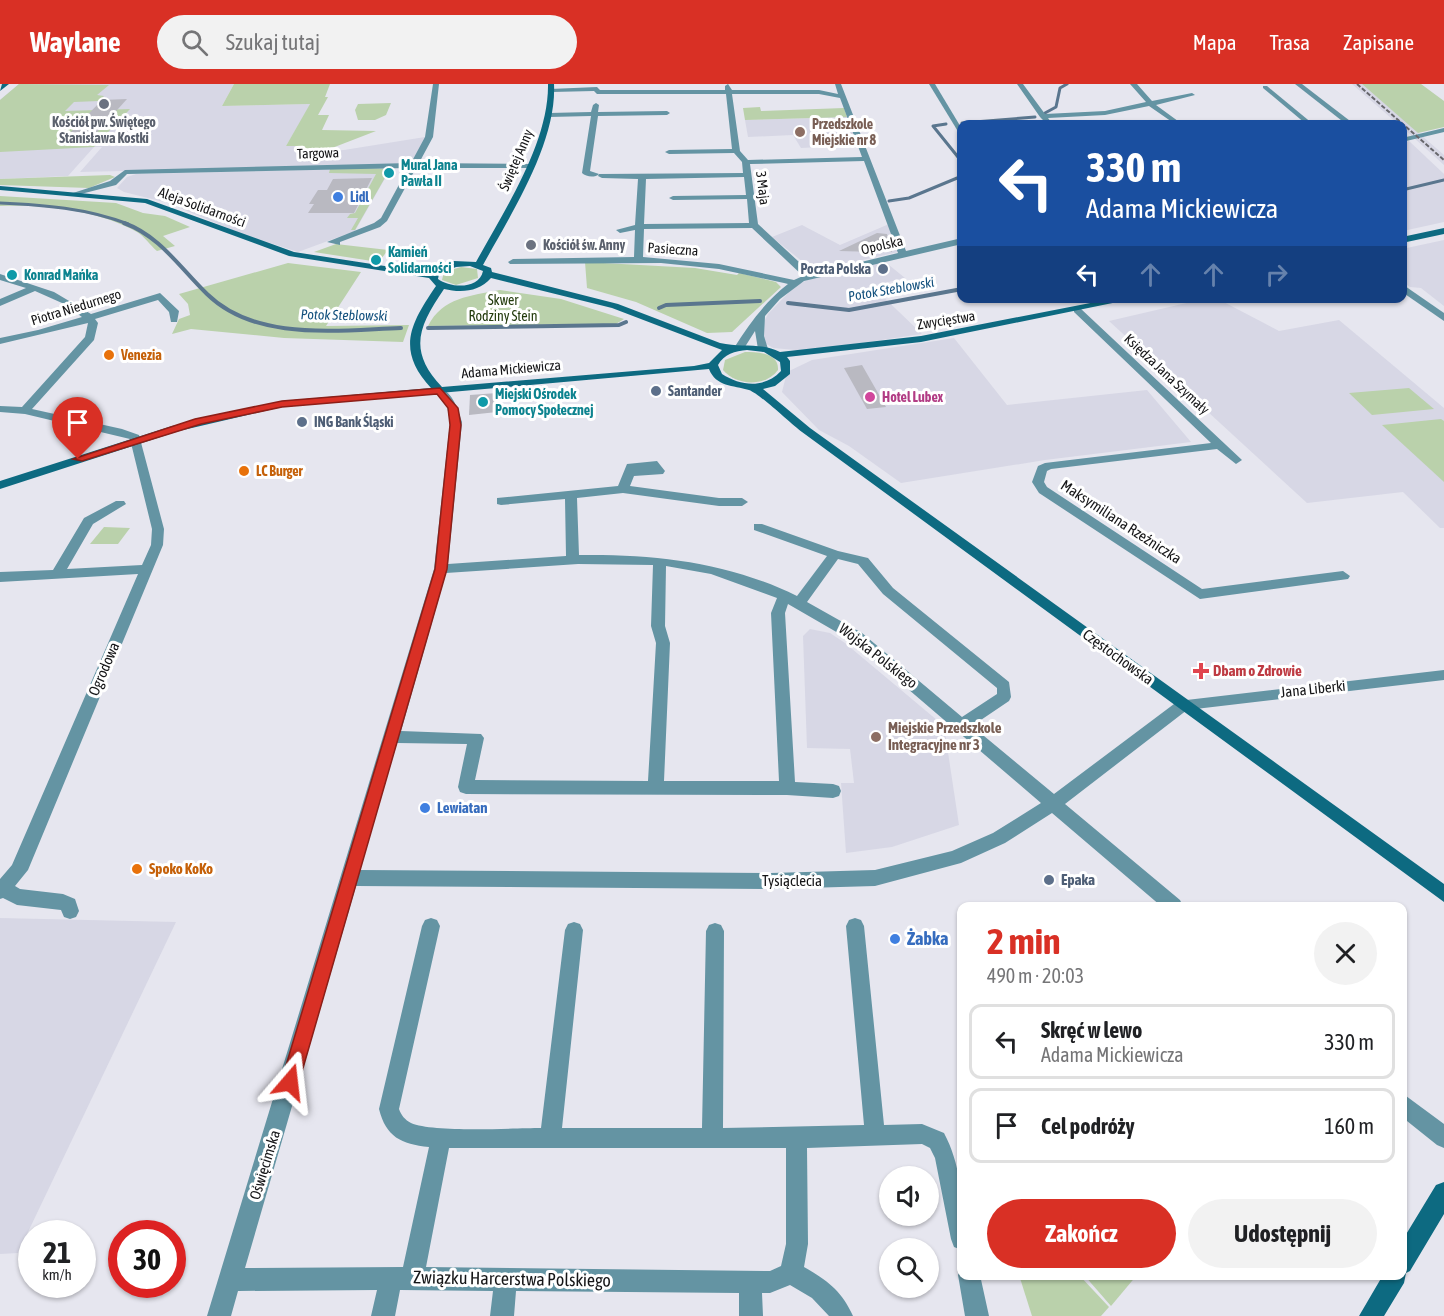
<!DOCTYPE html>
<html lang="pl">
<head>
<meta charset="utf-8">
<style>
	body { margin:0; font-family:"Asap Condensed",sans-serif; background:#f2f2f2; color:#202124; height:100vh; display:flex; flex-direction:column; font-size:22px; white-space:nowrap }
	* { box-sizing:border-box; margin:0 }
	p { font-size:20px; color:#757577 }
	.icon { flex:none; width:33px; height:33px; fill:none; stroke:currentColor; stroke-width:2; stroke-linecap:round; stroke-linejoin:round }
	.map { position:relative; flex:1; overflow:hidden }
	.details { position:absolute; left:957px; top:818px; width:450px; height:378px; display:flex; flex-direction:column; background:#fff; border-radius:12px; box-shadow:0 2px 4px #0004 }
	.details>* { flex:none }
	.guide { position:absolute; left:957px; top:36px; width:450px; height:183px; border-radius:12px; box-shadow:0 2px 4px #0004; background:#1a4fa0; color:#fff; overflow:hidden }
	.controls { position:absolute; left:879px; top:1082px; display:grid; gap:12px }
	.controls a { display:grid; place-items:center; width:60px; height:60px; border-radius:50%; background:#fff; box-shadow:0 2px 4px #0004; font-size:30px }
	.speed { position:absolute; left:18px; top:1136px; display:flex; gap:12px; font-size:30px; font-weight:700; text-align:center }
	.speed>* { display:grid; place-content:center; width:78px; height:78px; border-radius:50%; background:#fff; box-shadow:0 2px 4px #0004; line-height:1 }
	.speed small { font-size:15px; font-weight:400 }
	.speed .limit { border:9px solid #d22; background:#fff; color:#111 }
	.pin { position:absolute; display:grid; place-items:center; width:51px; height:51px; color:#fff; margin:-62px -26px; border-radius:50% 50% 50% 0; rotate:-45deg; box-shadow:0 0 6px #0007 }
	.pin .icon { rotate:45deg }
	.me { position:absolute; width:66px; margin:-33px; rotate:17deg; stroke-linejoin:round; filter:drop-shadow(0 0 4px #0008) }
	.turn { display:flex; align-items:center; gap:21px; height:126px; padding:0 30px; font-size:27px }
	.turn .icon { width:78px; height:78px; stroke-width:2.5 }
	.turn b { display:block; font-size:42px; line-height:51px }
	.lanes { display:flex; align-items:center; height:57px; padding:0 30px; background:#0003; justify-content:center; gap:30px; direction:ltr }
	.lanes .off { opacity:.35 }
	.round { display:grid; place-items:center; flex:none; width:63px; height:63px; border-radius:32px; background:#f2f2f2 }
	.head { display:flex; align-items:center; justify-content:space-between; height:102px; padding:0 30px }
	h1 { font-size:36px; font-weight:700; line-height:45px; color:#d93025 }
	.button { display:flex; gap:12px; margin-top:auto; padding:12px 30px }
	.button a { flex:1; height:69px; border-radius:36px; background:#d93025; color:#fff; font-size:24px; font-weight:700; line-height:69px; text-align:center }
	.button a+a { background:#f2f2f2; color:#202124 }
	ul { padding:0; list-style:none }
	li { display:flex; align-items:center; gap:18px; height:75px; margin:0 12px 9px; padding:0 18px; border:3px solid #e0e0e0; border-radius:12px }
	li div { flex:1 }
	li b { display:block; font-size:22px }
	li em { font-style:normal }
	header { display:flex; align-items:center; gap:36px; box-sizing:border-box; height:84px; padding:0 30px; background:#d93025; color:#fff }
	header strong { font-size:28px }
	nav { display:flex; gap:33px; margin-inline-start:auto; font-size:21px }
	.search { width:420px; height:54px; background:#f2f2f2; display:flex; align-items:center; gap:15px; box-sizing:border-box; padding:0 21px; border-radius:33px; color:#757577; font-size:22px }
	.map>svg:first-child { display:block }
	.built { fill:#d7d7e5 }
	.green { fill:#bad1ab }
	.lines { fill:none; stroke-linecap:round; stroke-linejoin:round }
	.stream-far1 { stroke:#5a768e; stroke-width:3 }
	.stream { stroke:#5a768e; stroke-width:4 }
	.building { fill:#b9b9c1 }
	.street { fill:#6494a3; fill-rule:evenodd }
	.secondary { fill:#0d6a81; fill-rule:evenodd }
	.rail { stroke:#67676c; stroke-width:2; stroke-dasharray:4.5 2; stroke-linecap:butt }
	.route { fill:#d93025; stroke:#8d1f18; stroke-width:1.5 }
	.worship-dot { fill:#6b7280; stroke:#fff; stroke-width:2 }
	.education-dot { fill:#8d6e63; stroke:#fff; stroke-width:2 }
	.culture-dot { fill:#0f9aa8; stroke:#fff; stroke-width:2 }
	.shop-dot { fill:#3f7fe0; stroke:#fff; stroke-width:2 }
	.service-dot { fill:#5c6f8a; stroke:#fff; stroke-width:2 }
	.food-dot { fill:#e8710a; stroke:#fff; stroke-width:2 }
	.hotel-dot { fill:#d1479c; stroke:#fff; stroke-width:2 }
	.health-dot { fill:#e0444e; stroke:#fff; stroke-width:2 }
	.labels { text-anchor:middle; stroke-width:6; stroke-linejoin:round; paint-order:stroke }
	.far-worship-label { font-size:14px; font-weight:bold; fill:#5b616d; stroke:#fff }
	.far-education-label { font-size:14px; font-weight:bold; fill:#785e54; stroke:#fff; text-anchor:start }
	.far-street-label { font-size:14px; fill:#151517; stroke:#fff }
	.far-culture-label { font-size:14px; font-weight:bold; fill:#0d838f; stroke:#fff; text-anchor:start }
	.far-shop-label { font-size:14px; font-weight:bold; fill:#366cbe; stroke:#fff; text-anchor:start }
	.far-service-label { font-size:14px; font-weight:bold; fill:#4e5e75; stroke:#fff; text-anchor:start }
	.far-water-label { font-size:14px; font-style:italic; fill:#12507d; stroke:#fff }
	.far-park-label { font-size:14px; fill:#233b0d; stroke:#fff }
	.far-food-label { font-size:14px; font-weight:bold; fill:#c56008; stroke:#fff; text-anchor:start }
	.far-hotel-label { font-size:14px; font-weight:bold; fill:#b23c85; stroke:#fff; text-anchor:start }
	.street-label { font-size:15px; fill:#151517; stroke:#fff }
	.health-label { font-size:15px; font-weight:bold; fill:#be3a42; stroke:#fff; text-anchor:start }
	.education-label { font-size:15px; font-weight:bold; fill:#785e54; stroke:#fff; text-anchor:start }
	.shop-label { font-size:15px; font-weight:bold; fill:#366cbe; stroke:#fff; text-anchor:start }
	.food-label { font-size:15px; font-weight:bold; fill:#c56008; stroke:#fff; text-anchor:start }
	.service-label { font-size:15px; font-weight:bold; fill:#4e5e75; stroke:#fff; text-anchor:start }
	.near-shop-label { font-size:18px; font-weight:bold; fill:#366cbe; stroke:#fff; text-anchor:start }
	.near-street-label { font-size:18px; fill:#151517; stroke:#fff }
</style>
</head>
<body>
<header>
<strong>Waylane</strong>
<div class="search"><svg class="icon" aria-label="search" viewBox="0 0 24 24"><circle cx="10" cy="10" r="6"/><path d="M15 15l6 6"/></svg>Szukaj tutaj</div>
<nav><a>Mapa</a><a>Trasa</a><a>Zapisane</a></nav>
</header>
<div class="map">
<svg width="1444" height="1232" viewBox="0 0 1444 1232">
	<rect width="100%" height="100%" fill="#e6e6ef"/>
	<g class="built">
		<polygon points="19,0 234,0 222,22 311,20 286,62 300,62 298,68 344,66 425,53 425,55 411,79 406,80 80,88 102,63 94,63 68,92 0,95 0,16"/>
		<polygon points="1352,0 1362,0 1444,71 1444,81 1403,44 1402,40 1398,40"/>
		<polygon points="847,33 858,61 801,64 793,51 748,53 745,36"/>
		<polygon points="1409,57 1444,90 1444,138 1403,147 1403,59"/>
		<polygon points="391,84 355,147 298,168 242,150 168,119 124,108 117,104 127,93 136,90"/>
		<polygon points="889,140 898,168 814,187 772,153 802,141 840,161"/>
		<polygon points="1444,156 1444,222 1421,204 1410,203 1403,198 1402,165"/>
		<polygon points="884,177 905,194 872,202 922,250 807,267 773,264 765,259 762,242 768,230 796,201 810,195"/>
		<polygon points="1208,214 1218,215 1279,247 1339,236 1444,324 1444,444 1440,444 1403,408 1307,419 1109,237"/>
		<polygon points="954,254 1007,321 1147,306 1191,358 1045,376 901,399 849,362 819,346 782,308 787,288 812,276"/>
		<polygon points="810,545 830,549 845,559 944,642 959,741 892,763 846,769 841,699 854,699 850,665 807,664 803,552"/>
		<polygon points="0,834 176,838 18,1169 0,1170"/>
	</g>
	<g class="green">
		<polygon points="19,0 109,1 97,11 104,12 99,17 74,18 65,27 130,25 94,63 0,68 0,16"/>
		<polygon points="234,0 330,0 325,13 328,13 318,31 329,31 322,46 376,47 332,64 298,65 299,62 286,62 310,20 222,22"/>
		<polygon points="1362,0 1421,0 1444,17 1444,43 1418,49"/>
		<polygon points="391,19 386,31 375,36 358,36 355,26 358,20"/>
		<polygon points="760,23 761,27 844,24 847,33 745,36 743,24"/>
		<polygon points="340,83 390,85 355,146 351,146 358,134 347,134 350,130 355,129 376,90 329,89 330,85"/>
		<polygon points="110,91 115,93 89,104 0,101 0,95"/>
		<path d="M0,112l116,7 27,10 22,3 25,11 -27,9 12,10 -18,5c-7,-6 -13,-15 -20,-19 -38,-22 -94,-28 -137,-26z"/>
		<polygon points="336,160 388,166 381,175 375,174 372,177 314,168"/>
		<polygon points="585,178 695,184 737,191 739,189 776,198 781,203 732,248 707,249 636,218 587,204"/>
		<polygon points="288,179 361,188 326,242 409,241 403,258 284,254 191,245 172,250 179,235 190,231 188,220 179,210"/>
		<polygon points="461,183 477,185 478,194 456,201 442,196 444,188"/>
		<path d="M500,206l61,9 63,20 -8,5 -188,2c15,-29 42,-30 72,-36z"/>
		<path d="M745,268c13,0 34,1 33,18 -12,17 -42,16 -55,0l2,-10z"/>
		<polygon points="1409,304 1434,325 1372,331 1349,309"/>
		<polygon points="1441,335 1444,337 1444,398 1382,341"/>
		<polygon points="104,443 130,444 118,460 90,460"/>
		<polygon points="1019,1191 1079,1191 1109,1223 1101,1232 1032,1232"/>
		<polygon points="1084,1191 1137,1191 1111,1222"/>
	</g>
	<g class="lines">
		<g class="stream-far1">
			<polyline points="1045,29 1056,23 1060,4 1067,0"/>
			<polyline points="962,39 1035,33"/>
			<polyline points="946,40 933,42 962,78"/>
			<polyline points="1402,106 1444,96"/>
			<polyline points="889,117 909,114 962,92"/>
			<path d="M0,119c44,2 86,5 128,21"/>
		</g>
		<g class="stream">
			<path d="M124,139c36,13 56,45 83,71 49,48 131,36 194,34"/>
			<polyline points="788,219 849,226 962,205"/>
			<polyline points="659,224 666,221 760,217"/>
			<polyline points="428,244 619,241 626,238"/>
		</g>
	</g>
	<g class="building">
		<polygon points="127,15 91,55 64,55 102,16"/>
		<polygon points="372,94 354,129 308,129 314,120 309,120 318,106 327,106 333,95"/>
		<polygon points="877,149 887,150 892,168 881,165 876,168 839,167"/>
		<polygon points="862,281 886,323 867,325 844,284"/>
		<polygon points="497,309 497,328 469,331 470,311"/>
	</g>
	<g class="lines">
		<g class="street">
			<polygon points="433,0 439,0 433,53 419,79 529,80 532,84 416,84 387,137 380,143 340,158 340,161 327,158 374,139 381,134 408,84 127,90 116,101 77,111 73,109 110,97 125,86 411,79 425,53"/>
			<path d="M728,0l4,6h87l19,4 -3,-10h6l65,167 56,-13v6l-158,37 -24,18 -15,17 -1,20 4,13 -5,3 -5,-3 -3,-18 -12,19 -9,-2c15,-24 31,-46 54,-64l-4,-1 -65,-14 -58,-6 -151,1 -2,-2 5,-3 121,-2 1,-27 -15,3 -4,-3 19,-5 3,-46 -36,-1 -4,-2 1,-2 144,-1 -1,-11 -8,-9 -65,1 -4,-2 4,-2 63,-1 -6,-55h-129l-3,-3 -42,1 -2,-3 47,-2 3,3h125v-4zM732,10h87l21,4 22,59 -114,3 -8,-9zM864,77l34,92 -86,21 -54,-50 -8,-60zM744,93l2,18 -73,1 -4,2 4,2 74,-1 2,24 -105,1 2,-45zM752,144l51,48 -9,4 -75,-16 -76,-7 1,-28z"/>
			<polygon points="929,0 935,0 962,45 962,54"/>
			<polygon points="1017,0 1023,0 1045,30 1105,27 1146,18 1130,0 1137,0 1152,17 1192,9 1195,11 1156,21 1182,40 1175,40 1149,22 1105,31 1048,34 1051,38 1047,40 1040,33"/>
			<polygon points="1295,0 1302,0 1354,40 1346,40"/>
			<polygon points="1263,2 1267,2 1313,40 1306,40 1263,4"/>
			<path d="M596,19l3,2 -1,7 69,-1 3,2 -3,2 -69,1 -8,55 9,3c-4,4 -13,3 -17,-1l9,-57 -42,1 -4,-2 4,-2 42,-1 2,-7z"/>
			<polygon points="1444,44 1444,48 1402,58 1402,54"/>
			<polygon points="0,190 54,208 91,230 160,209 179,227 177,238 171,238 169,228 158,216 95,235 98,239 94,256 32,325 122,345 139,351 164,445 163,461 28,786 15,802 20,805 63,810 75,815 79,827 76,833 70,835 64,833 61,826 17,821 3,814 0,815 0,795 12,781 138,490 0,498 0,488 53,486 84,434 116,417 124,417 126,420 93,440 67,485 142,481 151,461 152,445 130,355 25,330 0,328 0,322 22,323 85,253 88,239 0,260 0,254 38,246 82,233 62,219 35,207 0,222 0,215 26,204 0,196"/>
			<polygon points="1402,200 1444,229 1444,237 1402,208"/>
			<polygon points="1074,224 1080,224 1242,376 1236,380 1217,365 1051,385 1047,387 1044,398 1047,403 1202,505 1343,487 1350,492 1348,495 1200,515 1039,409 1032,398 1038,382 1045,379 1211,359 1074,228"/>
			<path d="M440,304c13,5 18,21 22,34l-14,142 118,-8 -1,-57 -64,6 -4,-1v-6l121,-12 9,-22 30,-3 8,10 -2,3 -29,2 -4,10 89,12h23l6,4 -6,4h-23l-96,-13 -46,5 2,57c76,-1 149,7 218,41l30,-40 -73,-26v-6h8l76,27 30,7 25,30 116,94 2,15 -2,4 -37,25 82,68 124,-93 266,-31v10l-257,30 -122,94 115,96 3,6h-22l-109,-93 -47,30 -44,20 -86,23 -104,3 -415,-3 -111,382 158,-1 26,-120c-28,-3 -43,-10 -50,-38l43,-183 3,-6 6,-2 6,2 3,6 -41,183c2,6 6,11 12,14 23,10 101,5 130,5l24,-198 3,-6 6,-2 6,2 3,6 -21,198h140l4,-197 3,-6 6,-2 6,2 3,6 -1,197 141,-3 -18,-199 3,-6 6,-2 6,2 3,6 20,199 38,-1 22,9c20,38 18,75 18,117l-8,-3 -3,-8 -16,-81 -5,-10 -8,-4 -115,4 1,96 -4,23c23,13 38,24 49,49h-24l-17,-18 -22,-13 -20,8h-8l1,23h-24v-23l-223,-2 -2,25h-24l3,-25 -93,-1 -5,26h-24l6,-26 -139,1 -7,25h-24l227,-747 16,-147 -3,-16 -12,-15zM838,475l20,5 25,30 114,94v6l-35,23 -100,-84 -55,-31zM578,480l75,1 -2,61 5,17 -8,138 -173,-1 9,-42 -3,-4 -80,-3 45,-158zM666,482l45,8 66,24 -6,15 8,168h-115l6,-138 -5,-17zM788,520l64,37 189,162 -48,30 -41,18 -77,19 -104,3 -411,-3 37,-127 70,1 -9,43 2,5 6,2 321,1 46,3 6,-2 2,-5 -2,-5 -6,-2 -38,-2 -10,-169zM449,1064h337v96l-5,22 -11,5 -344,-4z"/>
			<polygon points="1402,1009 1444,1040 1444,1064 1437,1061 1402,1033"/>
			<polygon points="962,1183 962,1191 980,1191 989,1232 965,1232 958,1191"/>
		</g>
		<g class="secondary">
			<polygon points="2,0 9,0 0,7"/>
			<path d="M548,0h6c3,59 -43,130 -71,181l8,3 1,4 126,32 102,39c21,5 40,-1 60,9l141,-16 195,-38h21l-216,44 -134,15 3,4v13l-15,12 -12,3 47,39 634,456v18l-642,-470c-11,-8 -42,-38 -53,-42 -16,-5 -33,-3 -40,-21l-427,38 -103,24 -179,58v-8l172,-55 110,-25 149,-13c-35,-38 -21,-64 5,-102l-7,-8 -140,-22 -144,-53 -145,-13v-4l147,13 147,53 136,21 24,-12 22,1c28,-51 73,-119 72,-178zM470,182l13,5c-4,19 -33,17 -45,8l1,-5 17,-7zM491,194l121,30 110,42 -13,13 -15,3 -252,21c-34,-36 -24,-60 2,-98 17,4 35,3 47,-11zM747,266l17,2 16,10 1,9c-17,18 -40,15 -59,3l-4,-9c6,-11 17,-14 29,-15z"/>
			<polygon points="1444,144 1444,150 1402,159 1402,153"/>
			<polygon points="1444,1098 1444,1130 1410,1187 1406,1189 1404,1199 1384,1232 1359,1232 1383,1191 1402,1191 1402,1157 1436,1101"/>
		</g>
		<polyline class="rail" points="1357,0 1444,76"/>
	</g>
	<polygon class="route" points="440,304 458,324 461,341 447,485 299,998 296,1004 290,1007 283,1004 281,998 435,485 450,341 448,324 437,310 282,323 201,340 82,377 73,375 195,335 282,317"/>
	<g class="worship-dot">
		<circle cx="104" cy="20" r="6"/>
		<circle cx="531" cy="161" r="6"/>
	</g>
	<g class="education-dot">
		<circle cx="800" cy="48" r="6"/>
		<circle cx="876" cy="653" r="6"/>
	</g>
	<g class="culture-dot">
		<circle cx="389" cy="89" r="6"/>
		<circle cx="376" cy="176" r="6"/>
		<circle cx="12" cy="191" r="6"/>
		<circle cx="483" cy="318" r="6"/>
	</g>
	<g class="shop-dot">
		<circle cx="338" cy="113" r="6"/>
		<circle cx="425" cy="724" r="6"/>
		<circle cx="895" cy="855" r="6"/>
	</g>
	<g class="service-dot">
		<circle cx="883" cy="185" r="6"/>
		<circle cx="656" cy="307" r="6"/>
		<circle cx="302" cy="338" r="6"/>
		<circle cx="1049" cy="796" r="6"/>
	</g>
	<g class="food-dot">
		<circle cx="109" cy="271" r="6"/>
		<circle cx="244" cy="387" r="6"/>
		<circle cx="137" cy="785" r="6"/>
	</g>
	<circle class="hotel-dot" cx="870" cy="313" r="6"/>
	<path class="health-dot" d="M1198 578h6v6h6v6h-6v6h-6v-6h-6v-6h6z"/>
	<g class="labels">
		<g class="far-worship-label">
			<text x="104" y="43">Kościół pw. Świętego<tspan x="104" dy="16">Stanisława Kostki</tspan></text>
			<text x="543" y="166" text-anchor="start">Kościół św. Anny</text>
		</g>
		<g class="far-education-label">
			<text x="812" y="45">Przedszkole<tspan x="812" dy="16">Miejskie nr 8</tspan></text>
		</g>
		<g class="far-street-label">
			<text transform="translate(318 69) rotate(-2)" y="5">Targowa</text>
			<text transform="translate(516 76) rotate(-67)" y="5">Świętej Anny</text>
			<text transform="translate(763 104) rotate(83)" y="5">3 Maja</text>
			<text transform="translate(202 123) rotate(20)" y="5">Aleja Solidarności</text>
			<text transform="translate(882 161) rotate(-13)" y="5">Opolska</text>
			<text transform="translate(673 165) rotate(4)" y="5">Pasieczna</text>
			<text transform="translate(76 223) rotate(-17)" y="5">Piotra Niedurnego</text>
			<text transform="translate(946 236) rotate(-9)" y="5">Zwycięstwa</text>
			<text transform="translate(511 285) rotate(-5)" y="5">Adama Mickiewicza</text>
			<text transform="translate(1167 290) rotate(43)" y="5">Księdza Jana Szymały</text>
		</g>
		<g class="far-culture-label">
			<text x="401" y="86">Mural Jana<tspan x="401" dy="16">Pawła II</tspan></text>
			<text x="388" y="173">Kamień<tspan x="388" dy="16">Solidarności</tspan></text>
			<text x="24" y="196">Konrad Mańka</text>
			<text x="495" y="315">Miejski Ośrodek<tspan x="495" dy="16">Pomocy Społecznej</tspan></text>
		</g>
		<g class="far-shop-label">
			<text x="350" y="118">Lidl</text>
		</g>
		<g class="far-service-label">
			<text x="871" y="190" text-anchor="end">Poczta Polska</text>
			<text x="668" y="312">Santander</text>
			<text x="314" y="343">ING Bank Śląski</text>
		</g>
		<g class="far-water-label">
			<text transform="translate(891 205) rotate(-10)" y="5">Potok Steblowski</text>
			<text transform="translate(344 231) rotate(1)" y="5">Potok Steblowski</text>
		</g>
		<g class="far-park-label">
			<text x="503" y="221">Skwer<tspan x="503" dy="16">Rodziny Stein</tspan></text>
		</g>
		<g class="far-food-label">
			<text x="121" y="276">Venezia</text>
			<text x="256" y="392">LC Burger</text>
		</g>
		<g class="far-hotel-label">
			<text x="882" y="318">Hotel Lubex</text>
		</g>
		<g class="street-label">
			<text transform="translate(1121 438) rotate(33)" y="5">Maksymiliana Rzeźniczka</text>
			<text transform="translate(878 572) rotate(38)" y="5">Wojska Polskiego</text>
			<text transform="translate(1118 573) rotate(36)" y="5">Częstochowska</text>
			<text transform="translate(104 585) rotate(-67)" y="5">Ogrodowa</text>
			<text transform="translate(1313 605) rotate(-6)" y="5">Jana Liberki</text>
			<text x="792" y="802">Tysiąclecia</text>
			<text transform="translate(265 1081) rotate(-73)" y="5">Oświęcimska</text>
		</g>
		<g class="health-label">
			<text x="1213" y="592">Dbam o Zdrowie</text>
		</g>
		<g class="education-label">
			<text x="888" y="649">Miejskie Przedszkole<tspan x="888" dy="17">Integracyjne nr 3</tspan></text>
		</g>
		<g class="shop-label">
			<text x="437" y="729">Lewiatan</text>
		</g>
		<g class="food-label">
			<text x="149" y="790">Spoko KoKo</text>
		</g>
		<g class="service-label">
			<text x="1061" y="801">Epaka</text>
		</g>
		<g class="near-shop-label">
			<text x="907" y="861">Żabka</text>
		</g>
		<g class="near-street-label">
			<text transform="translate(512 1195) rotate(1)" y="6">Związku Harcerstwa Polskiego</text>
		</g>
	</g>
</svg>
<div class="controls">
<a><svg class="icon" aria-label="sound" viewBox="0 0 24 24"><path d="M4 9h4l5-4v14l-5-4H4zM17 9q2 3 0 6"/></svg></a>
<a><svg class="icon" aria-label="search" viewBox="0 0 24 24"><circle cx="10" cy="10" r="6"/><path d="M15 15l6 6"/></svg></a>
</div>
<div class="speed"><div>21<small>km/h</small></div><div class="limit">30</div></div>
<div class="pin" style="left:78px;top:375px;background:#d93025"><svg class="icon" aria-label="arrive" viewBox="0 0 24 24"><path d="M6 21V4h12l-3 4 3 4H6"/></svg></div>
<svg class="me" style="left:290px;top:998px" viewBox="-20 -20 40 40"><path d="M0-17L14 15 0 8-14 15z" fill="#d93025" stroke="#fff" stroke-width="4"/></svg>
<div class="guide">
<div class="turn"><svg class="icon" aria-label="left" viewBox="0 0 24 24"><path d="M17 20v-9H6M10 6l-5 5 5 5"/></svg><div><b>330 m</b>Adama Mickiewicza</div></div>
<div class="lanes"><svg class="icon" aria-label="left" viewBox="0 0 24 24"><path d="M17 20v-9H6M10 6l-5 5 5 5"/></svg><svg class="icon off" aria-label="ahead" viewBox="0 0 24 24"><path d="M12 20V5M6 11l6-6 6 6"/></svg><svg class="icon off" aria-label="ahead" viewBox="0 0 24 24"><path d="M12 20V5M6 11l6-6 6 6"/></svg><svg class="icon off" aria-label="right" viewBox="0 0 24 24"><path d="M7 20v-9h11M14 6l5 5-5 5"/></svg></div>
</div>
<section class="details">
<div class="head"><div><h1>2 min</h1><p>490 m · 20:03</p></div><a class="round"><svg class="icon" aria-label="close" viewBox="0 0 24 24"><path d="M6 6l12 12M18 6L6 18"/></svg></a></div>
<ul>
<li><svg class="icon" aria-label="left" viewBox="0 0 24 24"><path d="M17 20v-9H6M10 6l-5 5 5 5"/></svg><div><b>Skręć w lewo</b><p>Adama Mickiewicza</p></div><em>330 m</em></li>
<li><svg class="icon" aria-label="arrive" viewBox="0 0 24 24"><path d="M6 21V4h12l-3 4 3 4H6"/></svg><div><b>Cel podróży</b></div><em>160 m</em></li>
</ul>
<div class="button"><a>Zakończ</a><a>Udostępnij</a></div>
</section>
</div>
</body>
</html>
